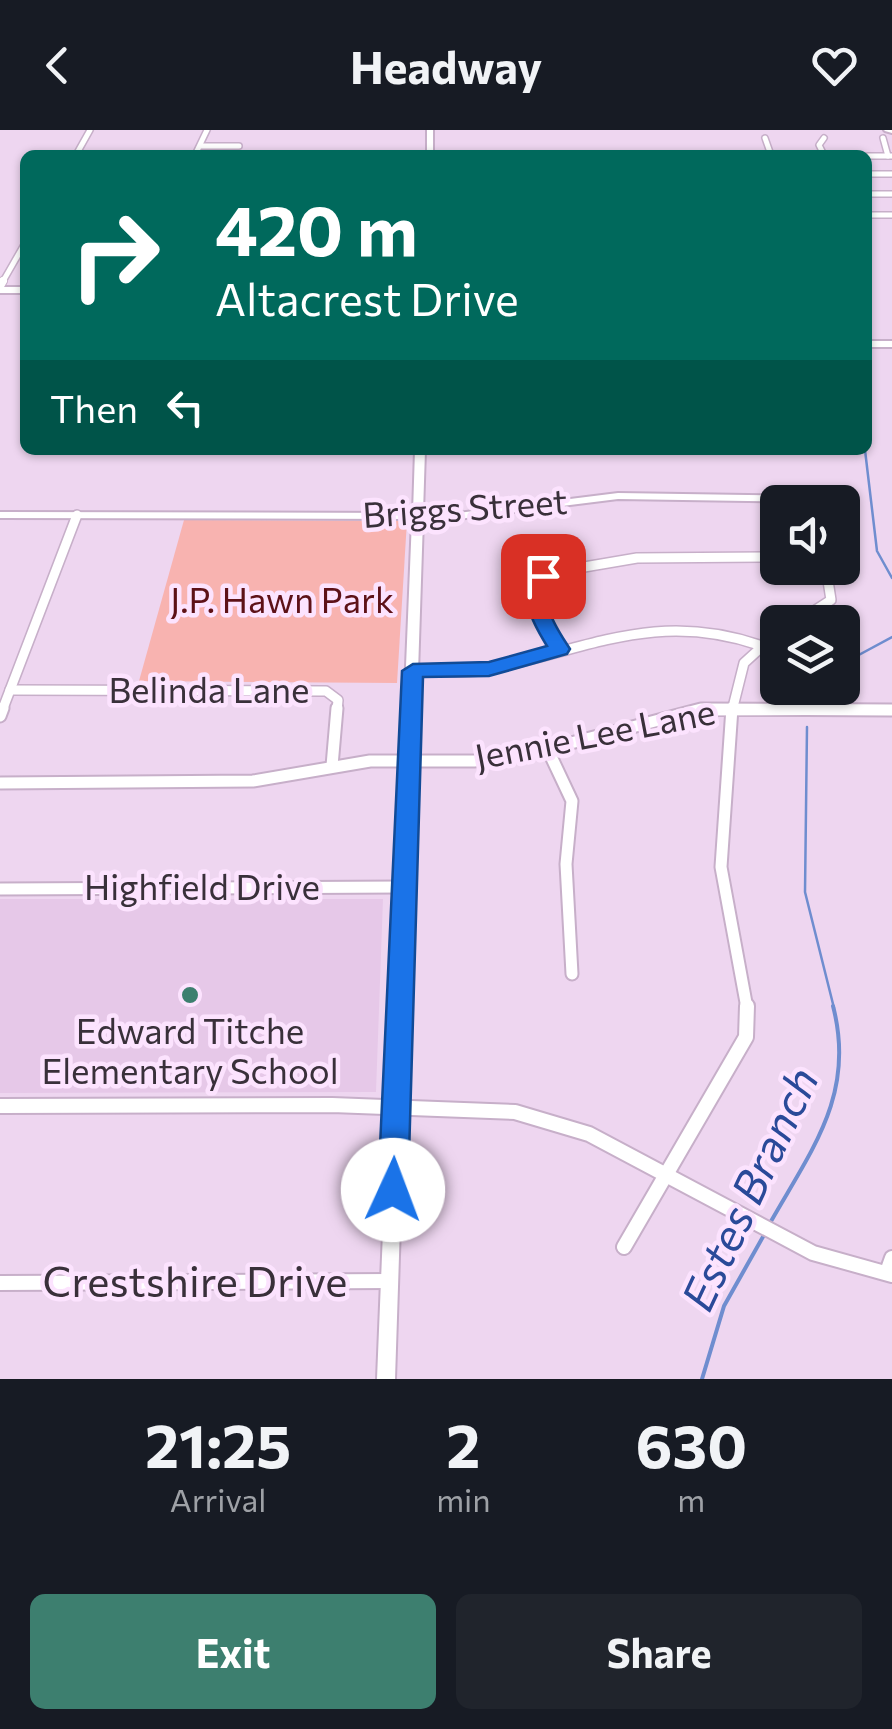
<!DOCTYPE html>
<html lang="en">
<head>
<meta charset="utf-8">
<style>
	body { margin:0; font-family:Commissioner,sans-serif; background:#20242c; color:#f1f3f6; height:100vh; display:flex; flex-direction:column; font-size:38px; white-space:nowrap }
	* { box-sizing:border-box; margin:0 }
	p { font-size:32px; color:#9ea1a6 }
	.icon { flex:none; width:55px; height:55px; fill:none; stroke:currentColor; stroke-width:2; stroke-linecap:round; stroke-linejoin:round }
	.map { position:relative; height:1249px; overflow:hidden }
	.drawer { display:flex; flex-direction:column; background:#171b24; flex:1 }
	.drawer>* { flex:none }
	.hud { position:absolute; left:20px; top:20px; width:852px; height:305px; border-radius:15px; box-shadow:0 2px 8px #0004; background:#00695c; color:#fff; overflow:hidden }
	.controls { position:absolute; left:760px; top:355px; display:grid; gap:20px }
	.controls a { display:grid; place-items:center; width:100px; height:100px; border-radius:15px; background:#171b24; box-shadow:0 2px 8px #0004; font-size:50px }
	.pin { position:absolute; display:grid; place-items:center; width:85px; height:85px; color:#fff; margin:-42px; border-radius:20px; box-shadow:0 5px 15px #0006 }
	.me { position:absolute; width:110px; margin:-55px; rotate:2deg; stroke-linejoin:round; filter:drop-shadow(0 0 8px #0008) }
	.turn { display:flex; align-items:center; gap:35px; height:210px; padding:0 30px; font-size:45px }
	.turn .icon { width:130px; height:130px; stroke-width:2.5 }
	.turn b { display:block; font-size:70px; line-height:85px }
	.then { display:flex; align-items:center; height:95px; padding:0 30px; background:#0003; gap:20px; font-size:38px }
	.eta { display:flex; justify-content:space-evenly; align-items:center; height:170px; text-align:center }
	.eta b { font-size:60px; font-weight:700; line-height:70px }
	.action { display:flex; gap:20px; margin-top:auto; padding:20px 30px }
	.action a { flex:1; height:115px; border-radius:15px; background:#3d7f6f; color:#fff; font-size:40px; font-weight:700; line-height:115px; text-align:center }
	.action a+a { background:#20242c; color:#f1f3f6 }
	header { display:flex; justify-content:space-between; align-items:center; height:130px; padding:0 30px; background:#171b24; font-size:45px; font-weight:700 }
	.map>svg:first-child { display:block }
	.built { fill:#e6c8e8 }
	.green { fill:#f8b3b0 }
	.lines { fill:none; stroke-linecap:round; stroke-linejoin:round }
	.stream-far1 { stroke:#6f8dcf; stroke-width:2.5 }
	.stream { stroke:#6f8dcf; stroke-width:4 }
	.minor-far4-casing { stroke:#c7afc9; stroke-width:8 }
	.minor-far3-casing { stroke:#c7afc9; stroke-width:10 }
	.minor-far2-casing { stroke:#c7afc9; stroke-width:12 }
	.minor-far1-casing { stroke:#c7afc9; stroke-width:15 }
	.minor-casing { stroke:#c7afc9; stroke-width:18 }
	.tertiary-casing { stroke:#c7afc9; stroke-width:4 }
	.primary-casing { stroke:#c7afc9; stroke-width:4 }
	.minor-far4 { stroke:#fff; stroke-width:5 }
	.minor-far3 { stroke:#fff; stroke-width:8 }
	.minor-far2 { stroke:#fff; stroke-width:9 }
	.minor-far1 { stroke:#fff; stroke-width:11 }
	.minor { stroke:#fff; stroke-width:14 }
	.tertiary { fill:#fff; fill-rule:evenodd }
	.primary { fill:#fff; fill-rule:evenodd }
	.route { fill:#1a73e8; stroke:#114b97; stroke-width:2.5 }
	.poi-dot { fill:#3d7f6f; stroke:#fce3fe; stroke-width:4 }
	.labels { text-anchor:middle; stroke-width:9; stroke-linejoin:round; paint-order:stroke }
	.street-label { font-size:35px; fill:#39303a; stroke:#fce3fe }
	.park-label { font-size:35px; fill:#5d1117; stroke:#fce3fe }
	.poi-label { font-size:35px; fill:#39303a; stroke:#fce3fe }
	.near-street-label { font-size:42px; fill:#39303a; stroke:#fce3fe }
	.near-water-label { font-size:45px; font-style:italic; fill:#2a4a99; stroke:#fce3fe }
</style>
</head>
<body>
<header><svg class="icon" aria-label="back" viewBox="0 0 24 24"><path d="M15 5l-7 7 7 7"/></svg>Headway<svg class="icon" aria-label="heart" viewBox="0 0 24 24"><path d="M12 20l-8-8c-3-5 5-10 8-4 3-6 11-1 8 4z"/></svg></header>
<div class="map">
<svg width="892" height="1249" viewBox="0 0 892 1249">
	<rect width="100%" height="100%" fill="#eed6f0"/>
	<polygon class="built" points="0,769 383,769 376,962 0,963"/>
	<polygon class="green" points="184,390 407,391 397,553 139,551"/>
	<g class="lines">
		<g class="stream-far1">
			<polyline points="865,320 877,421 892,448"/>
			<polyline points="842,534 892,507"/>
			<polyline points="809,573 817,558"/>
			<polyline points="807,597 805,762 834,878"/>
		</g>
		<g class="stream">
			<path d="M770,1093c42,-74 86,-129 63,-217"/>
			<polyline points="702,1249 724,1176 764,1105"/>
		</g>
		<g class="minor-far4-casing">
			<g id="minor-far4">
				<polyline points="765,8 771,25"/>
				<polyline points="824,8 819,15 824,25"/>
				<polyline points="883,8 888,26"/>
				<polyline points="201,16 239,16"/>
				<polyline points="76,25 90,0"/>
				<polyline points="195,25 207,0"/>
				<polyline points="868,26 892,26"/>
				<polyline points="868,44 892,44"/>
				<polyline points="868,64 892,64"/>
				<polyline points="868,85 892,85"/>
				<polyline points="2,153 25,113"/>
			</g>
		</g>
		<g class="minor-far3-casing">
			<polyline id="minor-far3" points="0,156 3,151"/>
		</g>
		<g class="minor-far2-casing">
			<g id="minor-far2">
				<polyline points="797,492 831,470 826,438"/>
				<polyline points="560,519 540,487 539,451 549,443 637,428 778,427"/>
				<path d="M413,541c25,0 52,3 77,-2 99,-20 166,-59 269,-24"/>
				<polyline points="10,560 326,561 338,570 337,581"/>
				<polyline points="2,581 77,385"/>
				<polyline points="694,581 892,580"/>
				<polyline points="732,581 744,533 778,502"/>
			</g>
		</g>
		<g class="minor-far1-casing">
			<g id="minor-far1">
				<polyline points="732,578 721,737 747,878"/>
				<polyline points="0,586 3,578"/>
				<polyline points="548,620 572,671 566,734 572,844"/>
				<polyline points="332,636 337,578"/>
				<polyline points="0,653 253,651 370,631 474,631 525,625 701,579 892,580"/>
				<polyline points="0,759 403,757"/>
			</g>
		</g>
		<g class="minor-casing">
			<g id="minor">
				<polyline points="0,976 332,975 515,982 589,1004 813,1123 892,1145"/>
				<polyline points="624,1117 746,907 747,876"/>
				<polyline points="887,1142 892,1128"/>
				<polyline points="0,1153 390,1151"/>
			</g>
		</g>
		<g class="tertiary-casing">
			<g id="tertiary">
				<rect x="427" y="0" width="6" height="25"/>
				<polygon points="884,0 892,0 892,3 885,1"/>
				<polygon points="415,320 425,320 423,383 458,383 618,363 809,366 814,369 809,372 618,369 458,389 423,389 395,1249 377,1249 412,389 0,388 0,382 413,383"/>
			</g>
		</g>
		<g class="primary-casing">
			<g id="primary">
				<rect x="0" y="157" width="25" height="6"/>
				<rect x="868" y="211" width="24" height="6"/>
			</g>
		</g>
		<use href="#minor-far4" class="minor-far4"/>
		<use href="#minor-far3" class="minor-far3"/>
		<use href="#minor-far2" class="minor-far2"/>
		<use href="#minor-far1" class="minor-far1"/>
		<use href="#minor" class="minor"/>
		<use href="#tertiary" class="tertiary"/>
		<use href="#primary" class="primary"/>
	</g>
	<path class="route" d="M543,440l10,6c-13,30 1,48 17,73l-3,5 -78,22 -66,1 -15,513 -4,9 -11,4 -11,-4 -4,-9 24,-519 11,-7 76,-2 58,-16c-16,-26 -27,-45 -11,-74z"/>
	<circle class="poi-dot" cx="190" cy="865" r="10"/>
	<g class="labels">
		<g class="street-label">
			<text transform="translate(465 379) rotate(-4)" y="12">Briggs Street</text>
			<text x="209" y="573">Belinda Lane</text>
			<text transform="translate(595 605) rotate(-11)" y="12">Jennie Lee Lane</text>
			<text x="202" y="770">Highfield Drive</text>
		</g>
		<g class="park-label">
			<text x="282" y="483">J.P. Hawn Park</text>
		</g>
		<g class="poi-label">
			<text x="190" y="914">Edward Titche<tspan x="190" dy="40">Elementary School</tspan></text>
		</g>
		<g class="near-street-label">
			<text x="195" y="1167">Crestshire Drive</text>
		</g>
		<g class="near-water-label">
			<text transform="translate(750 1059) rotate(-65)" y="16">Estes Branch</text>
		</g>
	</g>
</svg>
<div class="controls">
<a><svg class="icon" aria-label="sound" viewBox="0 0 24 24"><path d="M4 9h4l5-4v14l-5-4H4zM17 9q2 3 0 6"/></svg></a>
<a><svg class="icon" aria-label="layers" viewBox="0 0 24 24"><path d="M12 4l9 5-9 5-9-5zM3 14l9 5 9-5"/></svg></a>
</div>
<div class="pin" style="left:543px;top:446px;background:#d93025"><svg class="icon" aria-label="arrive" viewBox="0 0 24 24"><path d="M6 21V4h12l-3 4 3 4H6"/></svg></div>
<svg class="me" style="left:393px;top:1060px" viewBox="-20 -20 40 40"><circle r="19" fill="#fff"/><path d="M0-13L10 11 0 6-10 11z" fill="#1a73e8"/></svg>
<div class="hud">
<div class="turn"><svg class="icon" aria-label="right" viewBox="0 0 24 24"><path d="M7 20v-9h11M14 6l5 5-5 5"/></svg><div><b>420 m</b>Altacrest Drive</div></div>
<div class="then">Then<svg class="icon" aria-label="left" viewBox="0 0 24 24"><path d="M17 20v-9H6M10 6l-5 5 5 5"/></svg></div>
</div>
</div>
<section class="drawer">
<div class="eta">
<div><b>21:25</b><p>Arrival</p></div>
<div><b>2</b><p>min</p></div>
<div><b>630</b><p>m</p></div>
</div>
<div class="action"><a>Exit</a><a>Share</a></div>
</section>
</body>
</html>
